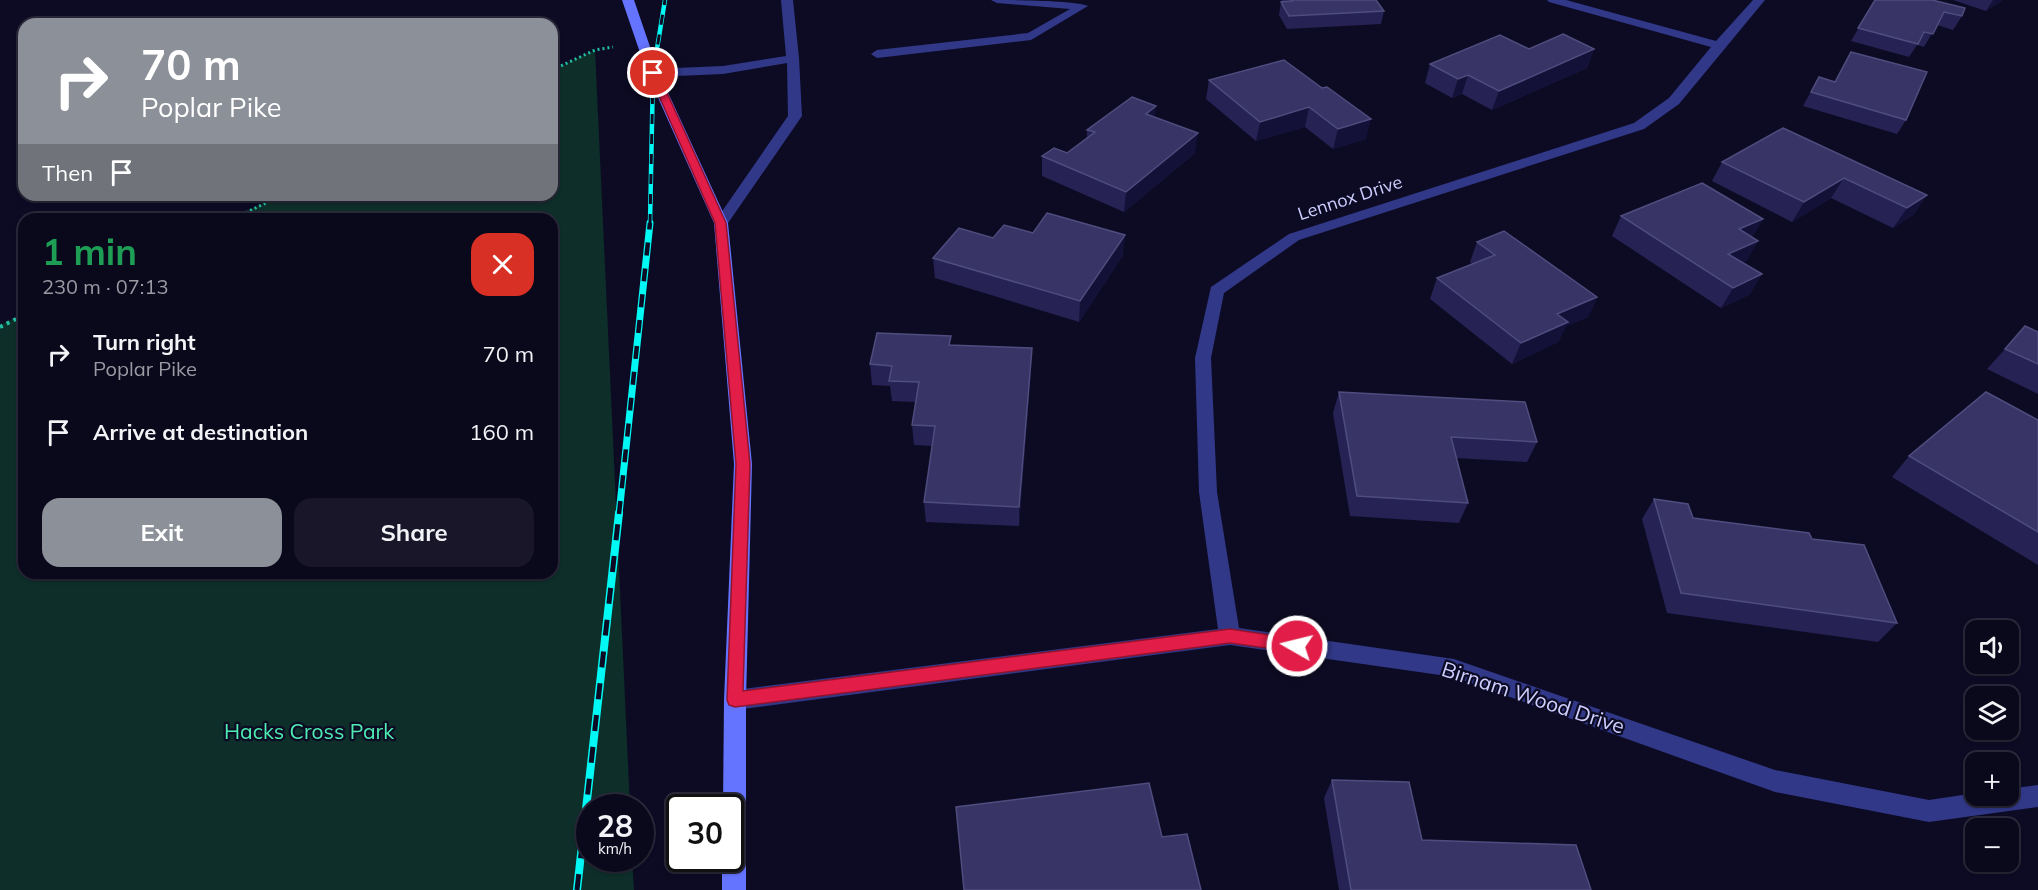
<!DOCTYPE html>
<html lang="en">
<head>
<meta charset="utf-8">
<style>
	body { margin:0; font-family:Mulish,sans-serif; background:#181628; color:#f1f3f6; height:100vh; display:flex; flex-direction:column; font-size:22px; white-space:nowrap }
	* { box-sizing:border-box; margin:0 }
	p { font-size:20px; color:#999aa3 }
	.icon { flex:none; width:33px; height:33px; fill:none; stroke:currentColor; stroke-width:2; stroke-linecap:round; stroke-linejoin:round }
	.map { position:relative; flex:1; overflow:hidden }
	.sheet { position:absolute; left:18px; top:213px; width:540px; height:366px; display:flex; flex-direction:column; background:#0a081b; border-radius:18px; box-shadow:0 2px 4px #0004,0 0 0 2px #2a293a }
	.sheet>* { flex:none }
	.banner { position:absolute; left:18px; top:18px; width:540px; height:183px; border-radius:18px; box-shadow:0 2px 4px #0004,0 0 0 2px #2a293a; background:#8c9099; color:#fff; overflow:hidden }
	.buttons { position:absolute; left:1965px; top:620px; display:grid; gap:12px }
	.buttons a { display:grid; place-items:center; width:54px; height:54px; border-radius:12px; background:#0a081b; box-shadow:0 2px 4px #0004,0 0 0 2px #2a293a; font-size:30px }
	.speed { position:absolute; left:576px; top:794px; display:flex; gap:12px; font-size:30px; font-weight:700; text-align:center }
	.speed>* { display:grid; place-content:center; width:78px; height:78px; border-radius:50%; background:#0a081b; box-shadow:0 2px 4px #0004,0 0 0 2px #2a293a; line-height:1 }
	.speed small { font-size:15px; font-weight:400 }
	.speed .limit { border:3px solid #111; border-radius:9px; background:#fff; color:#111 }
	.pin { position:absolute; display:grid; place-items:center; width:51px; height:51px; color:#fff; margin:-26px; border:3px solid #fff; border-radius:50%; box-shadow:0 2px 6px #0007 }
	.me { position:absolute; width:66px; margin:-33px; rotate:278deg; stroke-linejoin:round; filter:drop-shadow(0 0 4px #0008) }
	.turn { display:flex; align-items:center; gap:21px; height:126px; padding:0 24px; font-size:27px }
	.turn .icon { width:78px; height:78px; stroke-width:2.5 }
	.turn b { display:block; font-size:42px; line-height:51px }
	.then { display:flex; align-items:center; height:57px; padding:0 24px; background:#0003; gap:12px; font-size:22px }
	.round { display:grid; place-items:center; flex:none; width:63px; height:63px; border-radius:18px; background:#181628 }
	.head { display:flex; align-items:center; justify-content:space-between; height:102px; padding:0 24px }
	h1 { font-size:36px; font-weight:700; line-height:45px; color:#1e9e55 }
	.action { display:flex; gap:12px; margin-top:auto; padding:12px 24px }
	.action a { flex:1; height:69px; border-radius:18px; background:#8c9099; color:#fff; font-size:24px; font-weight:700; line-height:69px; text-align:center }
	.action a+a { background:#181628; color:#f1f3f6 }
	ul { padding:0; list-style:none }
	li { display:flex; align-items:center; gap:18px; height:78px; padding:0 24px }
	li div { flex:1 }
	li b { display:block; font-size:22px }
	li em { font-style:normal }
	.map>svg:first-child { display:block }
	.green { fill:#0e2e29 }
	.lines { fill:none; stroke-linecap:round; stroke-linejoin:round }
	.path-far1 { stroke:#21c0a3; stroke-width:3; stroke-dasharray:2 3; stroke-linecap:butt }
	.path { stroke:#21c0a3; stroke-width:4; stroke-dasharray:3 4.5; stroke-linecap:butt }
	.lane { fill:#313888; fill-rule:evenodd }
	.street { fill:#313888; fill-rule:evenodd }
	.secondary { fill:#6574ff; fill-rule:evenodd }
	.rail-far2-casing { stroke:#00f9f4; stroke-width:4.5 }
	.rail-far1-casing { stroke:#00f9f4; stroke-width:7 }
	.rail-casing { stroke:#00f9f4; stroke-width:8 }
	.rail-far2 { stroke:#0d0b24; stroke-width:3; stroke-dasharray:10; stroke-linecap:butt }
	.rail-far1 { stroke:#0d0b24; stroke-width:4.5; stroke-dasharray:13; stroke-linecap:butt }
	.rail { stroke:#0d0b24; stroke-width:5; stroke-dasharray:16; stroke-linecap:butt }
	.wall { fill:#262254 }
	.shaded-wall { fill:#141139 }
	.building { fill:#383466; stroke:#4f4c7e; stroke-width:1.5 }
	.route { fill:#e11d48; stroke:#92132f; stroke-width:1.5 }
	.labels { text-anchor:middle; stroke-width:4.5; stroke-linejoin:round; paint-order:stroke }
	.street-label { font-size:18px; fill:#ceceff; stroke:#0d0b24 }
	.near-street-label { font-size:21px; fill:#ceceff; stroke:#0d0b24 }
	.near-park-label { font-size:21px; fill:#4decb1; stroke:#0d0b24 }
</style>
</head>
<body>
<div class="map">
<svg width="2038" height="890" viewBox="0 0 2038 890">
	<rect width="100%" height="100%" fill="#0d0b24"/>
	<polygon class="green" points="595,50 630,807 590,807 590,858 632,858 634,890 0,890 0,325 24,314 24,573 552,573 552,219 229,219 281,195 552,195 552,70"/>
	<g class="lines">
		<g class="path-far1">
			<polyline points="552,70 595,50 613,47"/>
			<polyline points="232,219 283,195"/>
		</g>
		<polyline class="path" points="0,327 24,315"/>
		<path class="lane" d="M991,0c19,0 85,0 97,6l-57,34 -154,18 -6,-4 6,-4 151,-17 42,-24 -73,-6z"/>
		<g class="street">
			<polygon points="781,0 793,0 799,58 802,116 726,226 716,226 714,223 788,116 787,63 723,74 653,77 647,73 653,69 723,66 786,56"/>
			<polygon points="1547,0 1566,0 1716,41 1753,0 1765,0 1679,104 1644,129 1299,240 1224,293 1211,358 1217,492 1239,628 1454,659 1775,770 1929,800 1976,793 2008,795 2008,789 2038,785 2038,807 1929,822 1775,792 1454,677 1230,645 735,710 727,707 724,700 727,693 735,690 1218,629 1199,492 1195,358 1211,287 1289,234 1634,123 1669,98 1711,47 1549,2"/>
		</g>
		<polygon class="secondary" points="622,0 634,0 659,73 728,223 752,464 746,700 746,890 722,890 722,858 730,858 730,807 723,807 724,700 734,464 714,223 647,73"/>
		<g class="rail-far2-casing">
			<polyline id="rail-far2" points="650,224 653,73 665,0"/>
		</g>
		<g class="rail-far1-casing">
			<polyline id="rail-far1" points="619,514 650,223"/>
		</g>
		<g class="rail-casing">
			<polyline id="rail" points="577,890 619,513"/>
		</g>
		<use href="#rail-far2" class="rail-far2"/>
		<use href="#rail-far1" class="rail-far1"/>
		<use href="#rail" class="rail"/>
	</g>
	<g class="wall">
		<polygon points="1281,0 1376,0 1384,11 1381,24 1287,29 1279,15 1281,2 1283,2"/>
		<polygon points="1875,0 1932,0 1962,16 1953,30 1937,25 1924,47 1917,45 1909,57 1851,41"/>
		<polygon points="1953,0 2002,0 2000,2 1986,11"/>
		<polygon points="1529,49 1594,49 1587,68 1492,110 1462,94 1452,98 1425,83 1430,64"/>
		<polygon points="1284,60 1366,139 1333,149 1305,127 1256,141 1206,99 1209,80"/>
		<polygon points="1819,77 1906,120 1897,134 1803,106"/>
		<polygon points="1155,117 1195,153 1124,212 1042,176 1042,156 1067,153 1087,138 1087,130"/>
		<polygon points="1783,128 1927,195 1913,215 1893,228 1831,198 1792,222 1712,181 1722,162"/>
		<polygon points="1621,216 1763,219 1752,237 1758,241 1746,261 1742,262 1762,274 1749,295 1721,308 1612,236"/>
		<polygon points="1033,233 1123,255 1079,322 935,278 933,258"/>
		<polygon points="1477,242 1597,297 1588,317 1566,326 1558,342 1512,364 1430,299 1437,278 1472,264 1470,262"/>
		<polygon points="2038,332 2038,394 1987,369 2005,349"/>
		<polygon points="951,345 1032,348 1031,369 1019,526 926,522 924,502 932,446 914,445 912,425 915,402 892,401 890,386 872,385 870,364"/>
		<polygon points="1339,392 1537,442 1527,462 1456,458 1468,503 1459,523 1350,516 1333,413"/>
		<polygon points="2038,420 2038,565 1892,477 1909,456"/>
		<polygon points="1654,499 1693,518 1897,623 1878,642 1667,613 1642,519"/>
		<polygon points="1332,780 1422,840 1591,890 1339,890 1324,798"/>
	</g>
	<g class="shaded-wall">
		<polygon points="1993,0 2002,0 2000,2 1986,11"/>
		<polygon points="1594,49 1587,68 1492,110 1499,91"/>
		<polygon points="1468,75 1462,94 1452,98 1458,79"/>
		<polygon points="1156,106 1154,125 1146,114"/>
		<polygon points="1309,107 1305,127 1256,141 1260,122"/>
		<polygon points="1371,119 1366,139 1333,149 1338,129"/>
		<polygon points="1198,133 1195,153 1124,212 1126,192"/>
		<polygon points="1844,178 1831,198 1792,222 1804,202"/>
		<polygon points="1927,195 1913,215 1893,228 1907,208"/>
		<polygon points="1763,219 1751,239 1739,229"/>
		<polygon points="1125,235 1123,255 1079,322 1080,301"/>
		<polygon points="1758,241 1746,261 1717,274 1728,254"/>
		<polygon points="1762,274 1749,295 1721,308 1733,288"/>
		<polygon points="1597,297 1588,317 1566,326 1558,342 1512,364 1521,343 1557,314"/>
		<polygon points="1032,348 1031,369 1019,526 1019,507"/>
	</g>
	<g class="building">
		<polygon points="1291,0 1376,0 1384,11 1289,16 1281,2 1292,1"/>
		<polygon points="1875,0 1932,0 1965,8 1962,16 1944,12 1933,34 1924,32 1918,44 1858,28"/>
		<polygon points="1563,34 1594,49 1499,91 1468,75 1458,79 1430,64 1500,35 1529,49"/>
		<polygon points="1851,52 1927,72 1906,120 1811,92 1819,77 1835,82"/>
		<polygon points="1284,60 1322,88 1327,87 1371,119 1338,129 1309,107 1260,122 1209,80"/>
		<polygon points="1132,97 1156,106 1146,114 1198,133 1126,192 1042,156 1054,148 1067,153 1095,132 1087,130"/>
		<polygon points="1783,128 1927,195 1907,208 1844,178 1804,202 1722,162"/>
		<polygon points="1702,183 1763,219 1739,229 1758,241 1728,254 1762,274 1733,288 1621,216"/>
		<polygon points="1047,213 1125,235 1080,301 933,258 959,228 993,238 1004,225 1033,233"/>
		<polygon points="1504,231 1597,297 1557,314 1568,322 1521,343 1437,278 1495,255 1477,242"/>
		<polygon points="2025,326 2038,332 2038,364 2005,349"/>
		<polygon points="877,333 951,336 949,345 1032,348 1019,507 924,502 935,426 912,425 919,382 889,381 892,366 870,364"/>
		<polygon points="1339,392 1525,402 1537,442 1451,437 1468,503 1357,496"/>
		<polygon points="1986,392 2038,420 2038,532 1909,456"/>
		<polygon points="1654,499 1688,504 1693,518 1809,533 1812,539 1864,545 1897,623 1681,593"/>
		<polygon points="1332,780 1409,782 1422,840 1576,845 1591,890 1351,890"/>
		<polygon points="1149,783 1162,837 1187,834 1201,890 964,890 956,807"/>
	</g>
	<polygon class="route" points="653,70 658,73 726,223 750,464 743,691 1230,629 1297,639 1303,641 1305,646 1303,650 1297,652 1230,643 735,707 729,705 727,700 736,464 715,223 649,73"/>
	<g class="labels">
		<g class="street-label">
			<text transform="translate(1350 198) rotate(-18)" y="6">Lennox Drive</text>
		</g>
		<g class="near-street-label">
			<text transform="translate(1533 698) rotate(18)" y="7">Birnam Wood Drive</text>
		</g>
		<g class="near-park-label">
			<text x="309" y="739">Hacks Cross Park</text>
		</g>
	</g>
</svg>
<div class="buttons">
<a><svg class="icon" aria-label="sound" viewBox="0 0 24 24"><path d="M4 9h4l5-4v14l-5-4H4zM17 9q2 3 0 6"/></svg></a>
<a><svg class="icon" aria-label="layers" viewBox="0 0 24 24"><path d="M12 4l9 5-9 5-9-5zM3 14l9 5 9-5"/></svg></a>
<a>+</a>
<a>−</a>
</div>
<div class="speed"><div>28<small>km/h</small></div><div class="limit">30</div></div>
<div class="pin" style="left:653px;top:73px;background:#d93025"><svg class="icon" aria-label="arrive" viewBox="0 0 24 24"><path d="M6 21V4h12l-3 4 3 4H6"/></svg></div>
<svg class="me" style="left:1297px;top:646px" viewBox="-20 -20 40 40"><circle r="17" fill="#e11d48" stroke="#fff" stroke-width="3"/><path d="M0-11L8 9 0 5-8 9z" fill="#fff"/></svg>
<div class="banner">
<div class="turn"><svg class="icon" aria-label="right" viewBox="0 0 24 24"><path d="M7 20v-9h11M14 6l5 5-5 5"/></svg><div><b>70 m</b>Poplar Pike</div></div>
<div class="then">Then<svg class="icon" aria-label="arrive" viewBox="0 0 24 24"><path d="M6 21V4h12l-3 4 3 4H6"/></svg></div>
</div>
<section class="sheet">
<div class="head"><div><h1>1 min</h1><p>230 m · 07:13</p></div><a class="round" style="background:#d93025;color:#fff"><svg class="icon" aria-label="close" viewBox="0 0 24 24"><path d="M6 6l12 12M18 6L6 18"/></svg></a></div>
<ul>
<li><svg class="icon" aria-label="right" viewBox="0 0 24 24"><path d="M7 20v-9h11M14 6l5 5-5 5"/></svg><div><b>Turn right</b><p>Poplar Pike</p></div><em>70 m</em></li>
<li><svg class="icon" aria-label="arrive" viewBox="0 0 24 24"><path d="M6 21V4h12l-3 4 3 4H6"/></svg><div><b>Arrive at destination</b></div><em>160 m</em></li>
</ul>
<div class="action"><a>Exit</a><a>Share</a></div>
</section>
</div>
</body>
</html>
